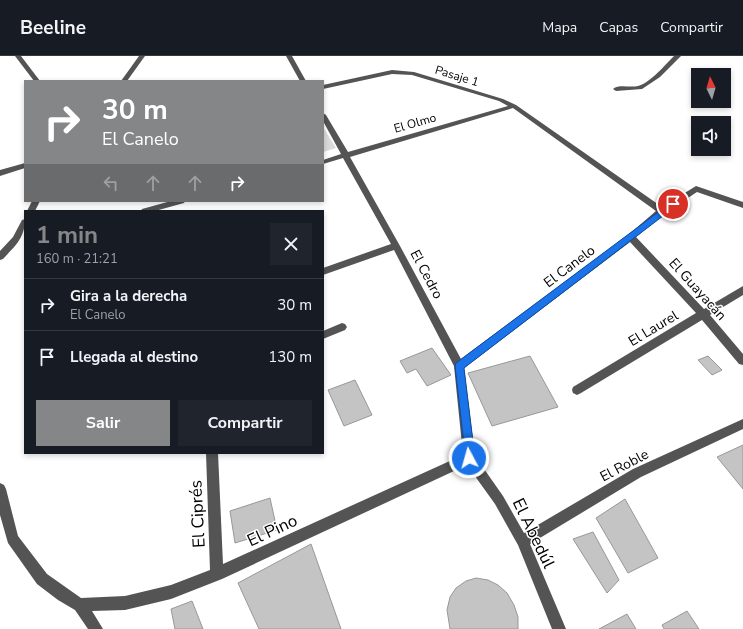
<!DOCTYPE html>
<html lang="es">
<head>
<meta charset="utf-8">
<style>
	body { margin:0; font-family:"Nunito Sans",sans-serif; background:#20242c; color:#f1f3f6; height:100vh; display:flex; flex-direction:column; font-size:15px; white-space:nowrap }
	* { box-sizing:border-box; margin:0 }
	p { font-size:13px; color:#9ea1a6 }
	.icon { flex:none; width:22px; height:22px; fill:none; stroke:currentColor; stroke-width:2; stroke-linecap:round; stroke-linejoin:round }
	.map { position:relative; flex:1; overflow:hidden }
	.side { position:absolute; left:24px; top:154px; width:300px; height:244px; display:flex; flex-direction:column; background:#171b24; border-radius:0px; box-shadow:0 2px 6px #0003 }
	.side>* { flex:none }
	.top-card { position:absolute; left:24px; top:24px; width:300px; height:122px; border-radius:0px; box-shadow:0 2px 6px #0003; background:#858687; color:#fff; overflow:hidden }
	.needle { width:26px; rotate:355deg }
	.tools { position:absolute; left:691px; top:12px; display:grid; gap:8px }
	.tools a { display:grid; place-items:center; width:40px; height:40px; border-radius:0px; background:#171b24; box-shadow:0 2px 6px #0003; font-size:20px }
	.pin { position:absolute; display:grid; place-items:center; width:34px; height:34px; color:#fff; margin:-17px; border:2px solid #fff; border-radius:50%; box-shadow:0 1px 4px #0007 }
	.me { position:absolute; width:44px; margin:-22px; rotate:354deg; stroke-linejoin:round; filter:drop-shadow(0 0 3px #0008) }
	.turn { display:flex; align-items:center; gap:14px; height:84px; padding:0 12px; font-size:18px }
	.turn .icon { width:52px; height:52px; stroke-width:2.5 }
	.turn b { display:block; font-size:28px; line-height:34px }
	.lanes { display:flex; align-items:center; height:38px; padding:0 12px; background:#0003; justify-content:center; gap:20px; direction:ltr }
	.lanes .off { opacity:.35 }
	.round { display:grid; place-items:center; flex:none; width:42px; height:42px; border-radius:0px; background:#20242c }
	.head { display:flex; align-items:center; justify-content:space-between; height:68px; padding:0 12px }
	h1 { font-size:24px; font-weight:700; line-height:30px; color:#858687 }
	.button { display:flex; gap:8px; margin-top:auto; padding:8px 12px }
	.button a { flex:1; height:46px; border-radius:0px; background:#858687; color:#fff; font-size:16px; font-weight:700; line-height:46px; text-align:center }
	.button a+a { background:#20242c; color:#f1f3f6 }
	ul { padding:0; list-style:none }
	li { display:flex; align-items:center; gap:12px; height:52px; padding:0 12px; border-top:1px solid #363941 }
	li div { flex:1 }
	li b { display:block; font-size:15px }
	li em { font-style:normal }
	header { display:flex; align-items:center; gap:24px; box-sizing:border-box; height:56px; padding:0 20px; background:#171b24; border-bottom:1px solid #363941 }
	header strong { font-size:19px }
	nav { display:flex; gap:22px; margin-inline-start:auto; font-size:14px }
	.map>svg:first-child { display:block }
	.green { fill:#dbdbdb }
	.building { fill:#c4c4c4; stroke:#989898 }
	.lines { fill:none; stroke-linecap:round; stroke-linejoin:round }
	.minor { fill:#545454; fill-rule:evenodd }
	.route { fill:#1a73e8; stroke:#114b97 }
	.labels { text-anchor:middle; stroke-width:3; stroke-linejoin:round; paint-order:stroke }
	.far-street-label { font-size:12px; fill:#000; stroke:#fff }
	.street-label { font-size:14px; fill:#000; stroke:#fff }
	.near-street-label { font-size:17px; fill:#000; stroke:#fff }
</style>
</head>
<body>
<header>
<strong>Beeline</strong>
<nav><a>Mapa</a><a>Capas</a><a>Compartir</a></nav>
</header>
<div class="map">
<svg width="743" height="573" viewBox="0 0 743 573">
	<rect width="100%" height="100%" fill="#fff"/>
	<polygon class="green" points="323,71 336,92 323,96"/>
	<g class="building">
		<polygon points="432,292 451,319 427,330 416,313 407,317 400,305"/>
		<polygon points="530,300 558,351 492,370 468,317"/>
		<polygon points="708,300 722,314 712,319 698,304"/>
		<polygon points="355,324 372,359 344,370 328,334"/>
		<polygon points="743,389 743,433 717,401"/>
		<polygon points="270,442 277,474 235,487 230,455"/>
		<polygon points="625,443 658,502 628,517 596,462"/>
		<polygon points="593,476 619,524 607,537 573,483"/>
		<polygon points="311,488 341,573 259,573 238,527"/>
		<polygon points="476,522 488,524 498,529 507,537 514,549 518,561 518,573 450,573 447,554 450,541 456,532 466,525"/>
		<polygon points="192,545 203,573 175,573 171,553"/>
		<polygon points="687,555 699,573 664,573 662,569"/>
		<polygon points="627,558 636,573 599,573"/>
	</g>
	<g class="lines">
		<g class="minor">
			<polygon points="15,0 21,0 40,25 34,25"/>
			<polygon points="139,0 145,0 127,25 121,25"/>
			<polygon points="286,0 292,0 306,25 300,25"/>
			<path d="M674,0h7l-21,21 -18,12 -26,2 -3,-2c6,-5 17,-1 25,-3 12,-3 27,-21 36,-30z"/>
			<path d="M392,14l22,2 89,27 13,6 146,102 34,-21 47,16v6l-46,-16 -32,21 -29,24 68,72 39,-23v9l-33,20 33,39v11l-4,-1 -37,-44 -121,73 -4,2 -4,-2 -1,-3 1,-3 123,-74 -66,-71 -166,126 11,88 28,40 21,37 109,-64 110,-50v10l-102,48 -111,67 36,85h-14l-34,-84 -23,-41 -28,-39 -245,114 -51,20 -46,11 -33,1 11,18h-15l-13,-19 -17,-10 -21,-16 -29,-41 -8,-28v-32l4,2 2,4 12,47 29,38 34,24 44,-2 46,-11 39,-15 -4,-117h12l5,111 240,-109 -9,-89 -60,-116 -71,25v-7l68,-24 -48,-86 -20,6v-4l18,-6 -18,-33v-8l3,2 22,37 160,-46 -9,-5 -87,-26 -20,-1 -69,15v-4zM513,52l143,103 -28,24 -167,124 -61,-113 -50,-89z"/>
			<polygon points="25,107 25,112 0,120 0,114"/>
			<polygon points="32,145 40,145 35,155 27,155"/>
			<polygon points="171,145 185,145 184,147 155,155 141,155 142,153"/>
			<path d="M25,163c0,19 -10,27 -22,40l-3,1v-9l13,-14 9,-17z"/>
			<polygon points="342,267 345,268 347,271 345,274 323,283 323,275"/>
		</g>
	</g>
	<polygon class="route" points="673,145 677,148 676,150 464,312 475,402 473,406 469,407 466,406 455,310 456,307"/>
	<g class="labels">
		<g class="far-street-label">
			<text transform="translate(457 20) rotate(17)" y="4">Pasaje 1</text>
			<text transform="translate(415 67) rotate(-16)" y="4">El Olmo</text>
		</g>
		<g class="street-label">
			<text transform="translate(569 210) rotate(-37)" y="5">El Canelo</text>
			<text transform="translate(427 218) rotate(62)" y="5">El Cedro</text>
			<text transform="translate(698 233) rotate(48)" y="5">El Guayacán</text>
			<text transform="translate(653 272) rotate(-31)" y="5">El Laurel</text>
			<text transform="translate(624 409) rotate(-28)" y="5">El Roble</text>
		</g>
		<g class="near-street-label">
			<text transform="translate(197 458) rotate(-93)" y="6">El Ciprés</text>
			<text transform="translate(272 474) rotate(-25)" y="6">El Pino</text>
			<text transform="translate(534 477) rotate(64)" y="6">El Abedúl</text>
		</g>
	</g>
</svg>
<div class="tools">
<a><svg class="needle" viewBox="-14 -14 28 28"><path d="M0-13l5 13h-10z" fill="#e53935"/><path d="M0 13l5-13h-10z" fill="#9ea1a6"/></svg></a>
<a><svg class="icon" aria-label="sound" viewBox="0 0 24 24"><path d="M4 9h4l5-4v14l-5-4H4zM17 9q2 3 0 6"/></svg></a>
</div>
<div class="pin" style="left:673px;top:148px;background:#d93025"><svg class="icon" aria-label="arrive" viewBox="0 0 24 24"><path d="M6 21V4h12l-3 4 3 4H6"/></svg></div>
<svg class="me" style="left:469px;top:402px" viewBox="-20 -20 40 40"><circle r="17" fill="#1a73e8" stroke="#fff" stroke-width="3"/><path d="M0-11L8 9 0 5-8 9z" fill="#fff"/></svg>
<div class="top-card">
<div class="turn"><svg class="icon" aria-label="right" viewBox="0 0 24 24"><path d="M7 20v-9h11M14 6l5 5-5 5"/></svg><div><b>30 m</b>El Canelo</div></div>
<div class="lanes"><svg class="icon off" aria-label="left" viewBox="0 0 24 24"><path d="M17 20v-9H6M10 6l-5 5 5 5"/></svg><svg class="icon off" aria-label="ahead" viewBox="0 0 24 24"><path d="M12 20V5M6 11l6-6 6 6"/></svg><svg class="icon off" aria-label="ahead" viewBox="0 0 24 24"><path d="M12 20V5M6 11l6-6 6 6"/></svg><svg class="icon" aria-label="right" viewBox="0 0 24 24"><path d="M7 20v-9h11M14 6l5 5-5 5"/></svg></div>
</div>
<section class="side">
<div class="head"><div><h1>1 min</h1><p>160 m · 21:21</p></div><a class="round"><svg class="icon" aria-label="close" viewBox="0 0 24 24"><path d="M6 6l12 12M18 6L6 18"/></svg></a></div>
<ul>
<li><svg class="icon" aria-label="right" viewBox="0 0 24 24"><path d="M7 20v-9h11M14 6l5 5-5 5"/></svg><div><b>Gira a la derecha</b><p>El Canelo</p></div><em>30 m</em></li>
<li><svg class="icon" aria-label="arrive" viewBox="0 0 24 24"><path d="M6 21V4h12l-3 4 3 4H6"/></svg><div><b>Llegada al destino</b></div><em>130 m</em></li>
</ul>
<div class="button"><a>Salir</a><a>Compartir</a></div>
</section>
</div>
</body>
</html>
